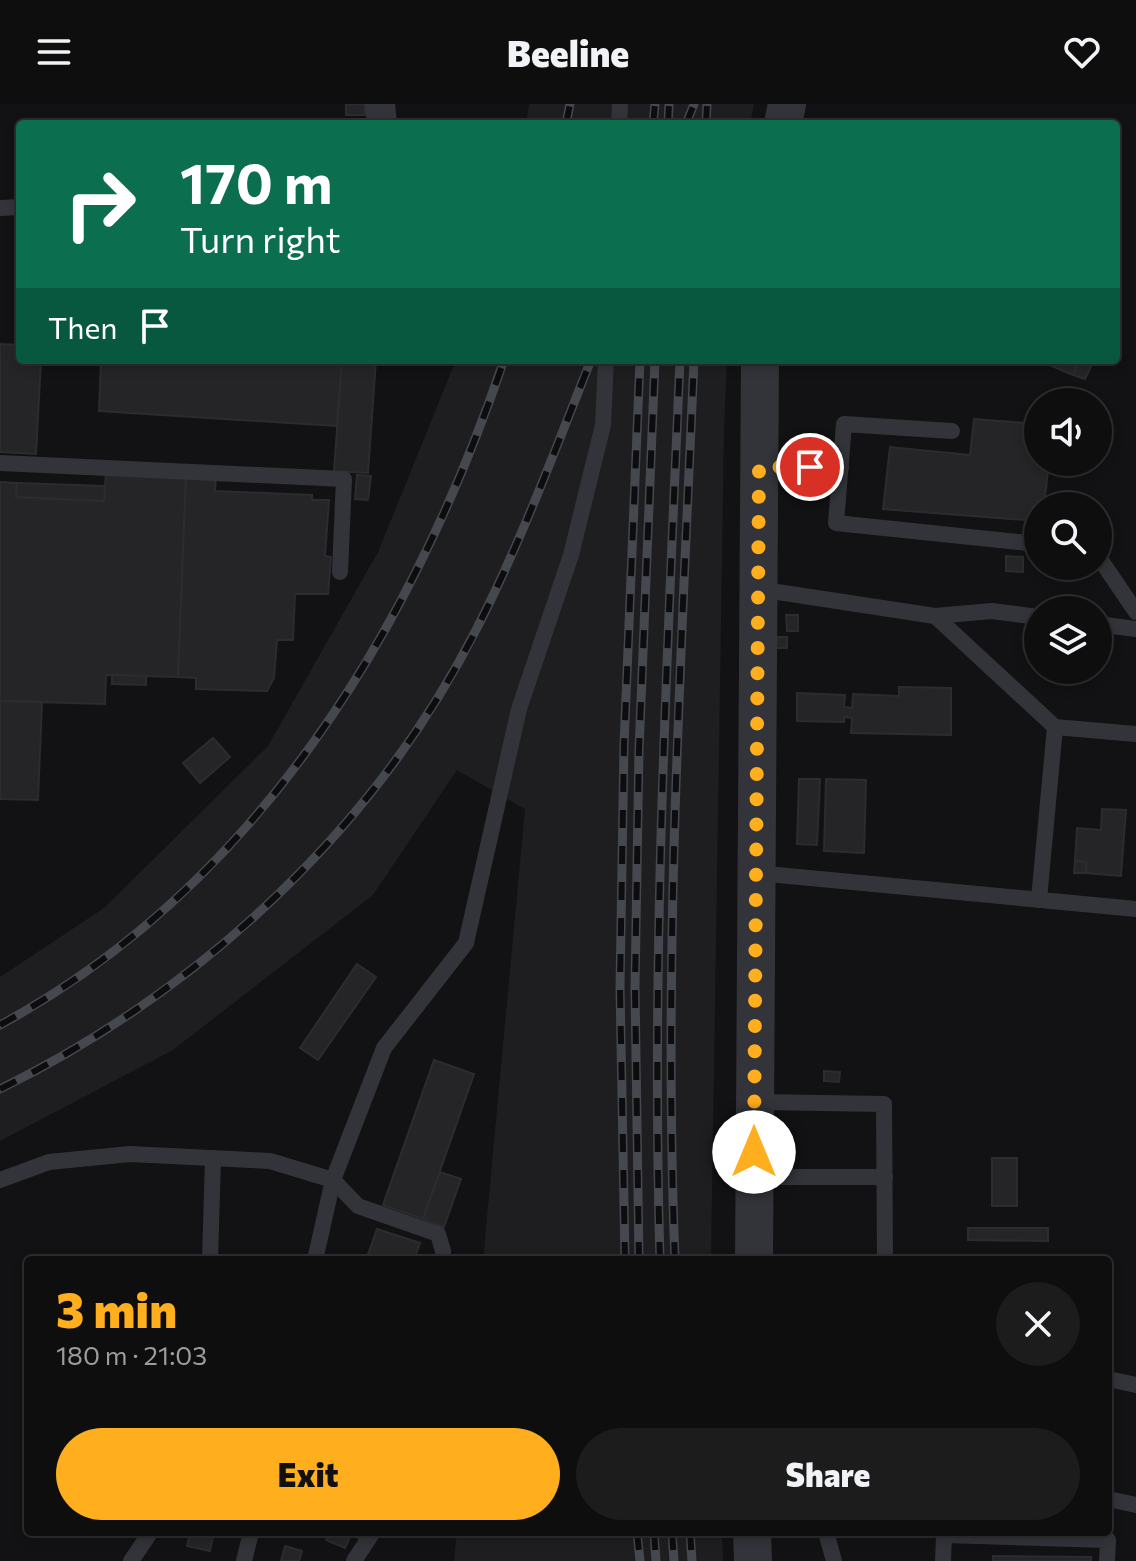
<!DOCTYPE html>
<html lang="en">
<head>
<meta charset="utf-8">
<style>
	body { margin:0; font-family:Commissioner,sans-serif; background:#1c1c1d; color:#f1f3f6; height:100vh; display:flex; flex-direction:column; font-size:30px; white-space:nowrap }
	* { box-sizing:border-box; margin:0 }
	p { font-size:26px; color:#9b9c9e }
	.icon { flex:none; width:44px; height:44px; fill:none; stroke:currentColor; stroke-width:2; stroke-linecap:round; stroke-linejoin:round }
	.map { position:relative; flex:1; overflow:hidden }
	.drawer { position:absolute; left:24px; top:1152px; width:1088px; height:280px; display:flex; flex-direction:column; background:#0e0e0f; border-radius:8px; box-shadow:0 4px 12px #0003,0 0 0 2px #2e2e2f }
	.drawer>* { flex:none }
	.guide { position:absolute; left:16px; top:16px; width:1104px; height:244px; border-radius:8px; box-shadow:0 4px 12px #0003,0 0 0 2px #2e2e2f; background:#0b6e4f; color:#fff; overflow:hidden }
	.controls { position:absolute; left:1024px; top:284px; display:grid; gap:16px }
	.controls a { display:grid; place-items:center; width:88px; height:88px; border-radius:50%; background:#0e0e0f; box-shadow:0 4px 12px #0003,0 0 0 2px #2e2e2f; font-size:40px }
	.pin { position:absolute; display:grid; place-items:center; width:68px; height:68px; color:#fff; margin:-34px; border:4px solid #fff; border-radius:50%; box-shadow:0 2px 8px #0007 }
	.me { position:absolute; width:88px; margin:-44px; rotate:0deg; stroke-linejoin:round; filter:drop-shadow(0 0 6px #0008) }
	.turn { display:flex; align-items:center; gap:28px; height:168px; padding:0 32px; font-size:36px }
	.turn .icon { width:104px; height:104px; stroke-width:2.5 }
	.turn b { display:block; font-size:56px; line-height:68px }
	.then { display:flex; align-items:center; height:76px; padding:0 32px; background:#0003; gap:16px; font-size:30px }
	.round { display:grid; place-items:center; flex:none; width:84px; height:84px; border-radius:42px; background:#1c1c1d }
	.headline { display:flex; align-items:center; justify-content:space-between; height:136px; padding:0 32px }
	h1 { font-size:48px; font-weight:800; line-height:60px; color:#ffae1e }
	.action { display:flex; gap:16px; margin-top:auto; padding:16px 32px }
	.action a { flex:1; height:92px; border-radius:48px; background:#ffae1e; color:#111; font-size:32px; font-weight:800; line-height:92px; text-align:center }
	.action a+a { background:#1c1c1d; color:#f1f3f6 }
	header { display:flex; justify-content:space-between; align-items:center; height:104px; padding:0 32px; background:#0e0e0f; font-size:36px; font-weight:800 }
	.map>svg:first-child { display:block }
	.built { fill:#1e1e21 }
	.building { fill:#252528; stroke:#2b2c30; stroke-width:2 }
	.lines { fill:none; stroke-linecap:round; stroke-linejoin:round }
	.service { stroke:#323439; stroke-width:16 }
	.minor { stroke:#323439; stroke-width:30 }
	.tertiary { stroke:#323439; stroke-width:38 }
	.rail-casing { stroke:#45484e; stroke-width:9 }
	.rail { stroke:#0d0d0f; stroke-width:6; stroke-dasharray:18; stroke-linecap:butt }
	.route { stroke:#ffae1e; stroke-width:14; stroke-dasharray:0 25.2 }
</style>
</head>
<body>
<header><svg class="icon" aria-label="menu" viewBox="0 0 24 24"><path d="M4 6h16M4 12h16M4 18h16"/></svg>Beeline<svg class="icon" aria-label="heart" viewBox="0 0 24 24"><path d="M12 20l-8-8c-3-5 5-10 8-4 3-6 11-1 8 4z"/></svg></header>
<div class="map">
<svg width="1136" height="1457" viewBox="0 0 1136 1457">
	<rect width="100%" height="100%" fill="#121214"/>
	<g class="built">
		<polygon points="529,0 754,0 750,20 526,20"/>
		<polygon points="456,256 727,256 724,327 711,1156 483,1156 525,705 457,666 373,791 173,946 0,1037 0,873 104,804 268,642 378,448"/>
		<polygon points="457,1428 722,1428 723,1457 454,1457"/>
	</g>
	<g class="building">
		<polygon points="346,0 368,0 368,2 365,2 365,11 346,11"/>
		<polygon points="0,240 20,241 20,256 41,256 36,350 0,348"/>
		<polygon points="101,256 342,256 337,322 99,307"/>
		<polygon points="342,256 376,256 368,369 334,367"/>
		<polygon points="1043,256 1080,256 1073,271 1042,258"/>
		<polygon points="1080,256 1094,256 1085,275 1073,271"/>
		<polygon points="974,315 1038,320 1038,358 1049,358 1044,402 1038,402 1038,417 883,405 890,343 970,351"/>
		<polygon points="106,368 186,372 178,573 106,571 105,600 0,597 0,378 17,379 16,393 104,397"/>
		<polygon points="357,371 371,372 368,396 355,395"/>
		<polygon points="186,372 216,373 215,387 312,391 312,396 329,396 325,452 331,453 328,490 295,490 293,536 277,536 274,574 267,587 196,585 196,574 178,573"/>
		<polygon points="17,379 105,382 104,397 16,393"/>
		<polygon points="1006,452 1023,453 1023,468 1006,467"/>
		<polygon points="786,511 798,511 798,527 787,527"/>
		<rect x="777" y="533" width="10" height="11"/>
		<polygon points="112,571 146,572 146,581 112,580"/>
		<polygon points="899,583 951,584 951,631 851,629 852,614 844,613 844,618 797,617 797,589 845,591 844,603 852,604 853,590 899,592"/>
		<polygon points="0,597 42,598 38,696 0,695"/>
		<polygon points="213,634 230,653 200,679 183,659"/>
		<polygon points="799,675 820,675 817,741 797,740"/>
		<polygon points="826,675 866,676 864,749 824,747"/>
		<polygon points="1102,705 1126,706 1121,772 1086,769 1086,758 1075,757 1077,724 1101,726"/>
		<polygon points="1075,757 1086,758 1086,769 1074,769"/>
		<polygon points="357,860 376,873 318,956 300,944"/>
		<polygon points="434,956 474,970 423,1115 383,1101"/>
		<polygon points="824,967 840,968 839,978 824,977"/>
		<rect x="992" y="1054" width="25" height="48"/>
		<polygon points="440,1068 461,1075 444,1123 423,1115"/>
		<polygon points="968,1124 1048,1124 1048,1137 968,1136"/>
		<polygon points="377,1125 420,1139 414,1156 366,1156"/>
		<polygon points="190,1428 214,1428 210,1447 187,1442"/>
		<polygon points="330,1428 366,1428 363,1436 351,1431 345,1444 326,1436"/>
		<polygon points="285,1442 302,1447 299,1457 281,1457"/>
		<polygon points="993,1452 1091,1453 1091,1457 993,1457"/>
	</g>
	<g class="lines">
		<g class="service">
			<polyline points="619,20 620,0"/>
			<polyline points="0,104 20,103"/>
			<polyline points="952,327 844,320 836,419 1038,440"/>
			<polyline points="0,359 344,375 340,468"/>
			<polyline points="759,363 841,363"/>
			<polyline points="1098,452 1136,508"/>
			<polyline points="758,485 935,512 1055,623"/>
			<polyline points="935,512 992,507 1038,513"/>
			<polyline points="1098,520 1136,525"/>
			<polyline points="756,769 1136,805"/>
			<polyline points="1039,795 1055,623 1136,630"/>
			<polyline points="755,998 884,1000 885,1156"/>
			<polyline points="754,1073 885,1073"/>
			<polyline points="0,1076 49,1058 130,1050 270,1057 333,1076 384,944 466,839 519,605 571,451 603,321 606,256"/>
			<polyline points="333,1076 358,1102 438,1130 443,1147 443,1156"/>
			<polyline points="210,1156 213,1054"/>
			<polyline points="315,1156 333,1076"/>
			<polyline points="1108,1275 1136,1281"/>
			<polyline points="1108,1395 1136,1401"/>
			<polyline points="826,1428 834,1457"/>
			<polyline points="131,1457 148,1432 149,1428"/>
			<polyline points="244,1457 251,1428"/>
			<polyline points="354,1457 373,1428"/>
			<polyline points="943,1457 944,1431 1108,1436 1107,1457"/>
		</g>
		<polyline class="minor" points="380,0 382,20"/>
		<g class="tertiary">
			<polyline points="783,20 787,0"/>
			<polyline points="754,1156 760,256"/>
			<polyline points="752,1428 753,1457"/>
		</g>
		<g class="rail-casing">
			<g id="rail">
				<polyline points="566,20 570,0"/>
				<polyline points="653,20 655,0"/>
				<polyline points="668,20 669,0"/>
				<polyline points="686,20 694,0"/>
				<polyline points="706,20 707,0"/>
				<path d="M0,921c257,-139 412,-395 504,-665"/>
				<path d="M0,985c201,-99 375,-260 477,-461 44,-86 78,-178 114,-268"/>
				<polyline points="625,1156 620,883 624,641 640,256"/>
				<polyline points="639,1156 635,883 639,646 655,256"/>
				<path d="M660,1156c-9,-300 7,-600 20,-900"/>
				<path d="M675,1156c-12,-300 6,-601 19,-900"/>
				<polyline points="637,1428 640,1457"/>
				<polyline points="654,1428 656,1457"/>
				<polyline points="672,1428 674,1457"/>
				<polyline points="690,1428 692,1457"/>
			</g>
		</g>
		<use href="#rail" class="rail"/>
	</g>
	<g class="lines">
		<polyline class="route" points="754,1048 759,363 810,363"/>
	</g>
</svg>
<div class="controls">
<a><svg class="icon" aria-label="sound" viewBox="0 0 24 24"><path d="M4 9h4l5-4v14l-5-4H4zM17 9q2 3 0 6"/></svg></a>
<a><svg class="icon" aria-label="search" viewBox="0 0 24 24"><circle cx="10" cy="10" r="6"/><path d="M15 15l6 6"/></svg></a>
<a><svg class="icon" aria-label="layers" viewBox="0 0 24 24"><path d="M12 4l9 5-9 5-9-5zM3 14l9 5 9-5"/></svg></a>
</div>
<div class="pin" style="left:810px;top:363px;background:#d93025"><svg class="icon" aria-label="arrive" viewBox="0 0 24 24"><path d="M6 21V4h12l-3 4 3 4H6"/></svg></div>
<svg class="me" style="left:754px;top:1048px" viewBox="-20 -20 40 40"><circle r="19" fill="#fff"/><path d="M0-13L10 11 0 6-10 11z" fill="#ffae1e"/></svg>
<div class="guide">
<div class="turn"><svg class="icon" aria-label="right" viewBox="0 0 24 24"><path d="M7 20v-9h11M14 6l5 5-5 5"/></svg><div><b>170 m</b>Turn right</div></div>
<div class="then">Then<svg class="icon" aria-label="arrive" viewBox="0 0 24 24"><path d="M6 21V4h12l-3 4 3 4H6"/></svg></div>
</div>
<section class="drawer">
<div class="headline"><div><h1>3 min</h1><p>180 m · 21:03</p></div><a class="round"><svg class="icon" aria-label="close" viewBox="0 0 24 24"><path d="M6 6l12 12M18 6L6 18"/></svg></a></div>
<div class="action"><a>Exit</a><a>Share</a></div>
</section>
</div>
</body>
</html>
